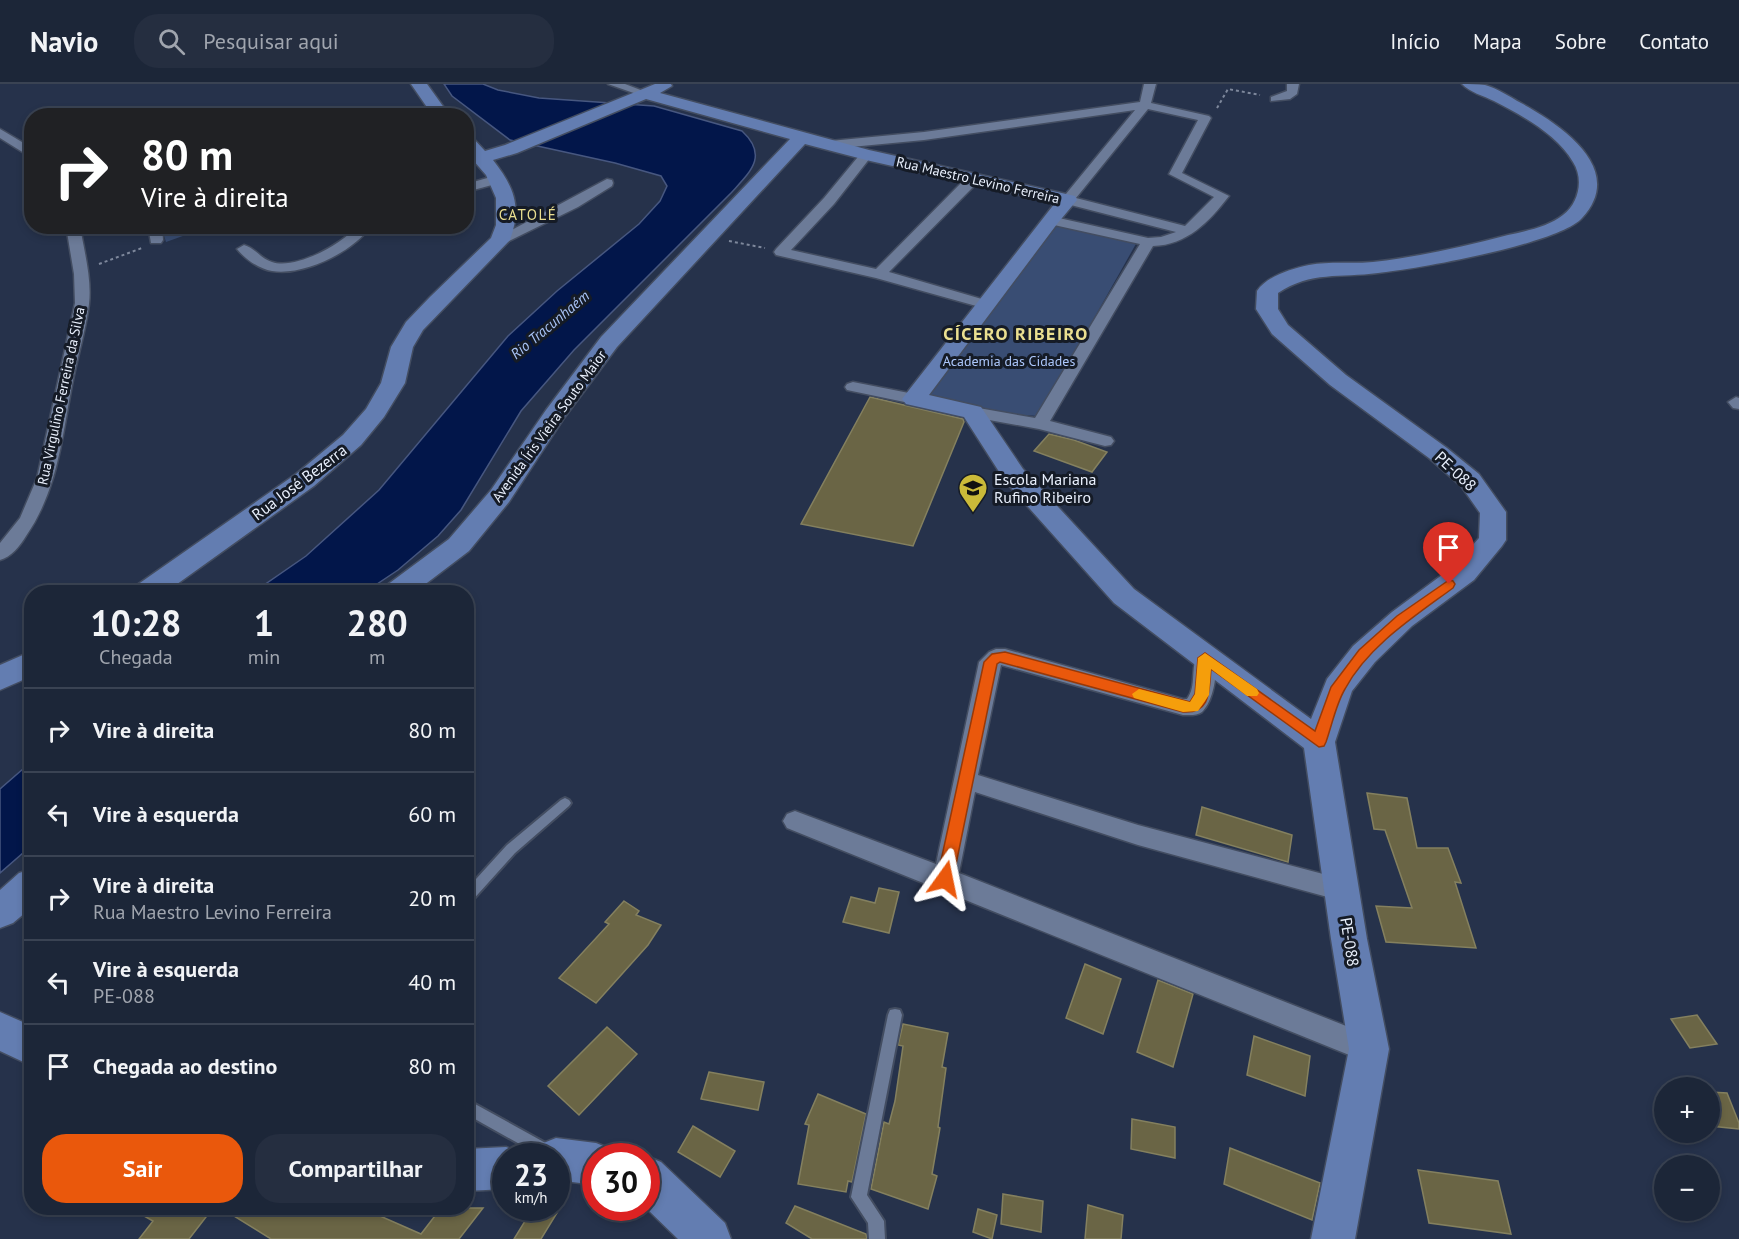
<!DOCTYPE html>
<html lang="pt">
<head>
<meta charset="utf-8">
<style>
	body { margin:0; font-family:"PT Sans",sans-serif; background:#252e40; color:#f1f3f6; height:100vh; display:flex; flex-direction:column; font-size:22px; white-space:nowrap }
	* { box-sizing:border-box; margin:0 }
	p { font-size:20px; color:#a0a5ae }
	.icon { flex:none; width:33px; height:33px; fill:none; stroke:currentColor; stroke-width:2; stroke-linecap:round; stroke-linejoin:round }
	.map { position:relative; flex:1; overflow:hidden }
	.drawer { position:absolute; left:24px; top:501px; width:450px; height:630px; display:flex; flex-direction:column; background:#1c2638; border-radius:24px; box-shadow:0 3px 9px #0003,0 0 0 2px #3a4353 }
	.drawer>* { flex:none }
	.banner { position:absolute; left:24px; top:24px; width:450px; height:126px; border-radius:24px; box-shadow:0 3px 9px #0003,0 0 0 2px #3a4353; background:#202124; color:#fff; overflow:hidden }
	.controls { position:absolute; left:1654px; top:993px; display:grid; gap:12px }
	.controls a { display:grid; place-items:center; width:66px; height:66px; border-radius:50%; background:#1c2638; box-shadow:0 3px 9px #0003,0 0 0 2px #3a4353; font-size:30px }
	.speed { position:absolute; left:492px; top:1059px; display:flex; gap:12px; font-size:30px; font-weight:700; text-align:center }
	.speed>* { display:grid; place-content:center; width:78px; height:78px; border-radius:50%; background:#1c2638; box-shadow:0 3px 9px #0003,0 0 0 2px #3a4353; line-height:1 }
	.speed small { font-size:15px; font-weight:400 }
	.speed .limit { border:9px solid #d22; background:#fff; color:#111 }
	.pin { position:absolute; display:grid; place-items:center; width:51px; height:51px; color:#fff; margin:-62px -26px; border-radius:50% 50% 50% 0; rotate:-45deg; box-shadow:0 0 6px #0007 }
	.pin .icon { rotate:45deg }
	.me { position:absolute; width:66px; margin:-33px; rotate:12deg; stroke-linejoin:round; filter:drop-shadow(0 0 4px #0008) }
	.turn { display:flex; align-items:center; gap:21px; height:126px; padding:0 18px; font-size:27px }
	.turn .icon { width:78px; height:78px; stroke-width:2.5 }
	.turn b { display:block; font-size:42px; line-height:51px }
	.eta { display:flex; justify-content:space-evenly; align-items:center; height:102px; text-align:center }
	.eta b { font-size:36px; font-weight:800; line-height:42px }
	.cta { display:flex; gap:12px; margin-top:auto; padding:12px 18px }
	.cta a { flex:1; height:69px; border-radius:24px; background:#ea580c; color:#fff; font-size:24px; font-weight:800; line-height:69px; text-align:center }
	.cta a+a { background:#252e40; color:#f1f3f6 }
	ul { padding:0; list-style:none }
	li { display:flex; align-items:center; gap:18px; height:84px; padding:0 18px; border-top:2px solid #3a4353 }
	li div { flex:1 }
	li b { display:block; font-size:22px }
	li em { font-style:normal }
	header { display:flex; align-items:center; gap:36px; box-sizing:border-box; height:84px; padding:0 30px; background:#1c2638; border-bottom:2px solid #3a4353 }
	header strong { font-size:28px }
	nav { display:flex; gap:33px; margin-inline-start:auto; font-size:21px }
	.search { width:420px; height:54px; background:#252e40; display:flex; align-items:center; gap:15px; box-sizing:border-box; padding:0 21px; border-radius:24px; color:#a0a5ae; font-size:22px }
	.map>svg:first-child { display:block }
	.green { fill:#394d73 }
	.water { fill:#02164a; stroke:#475780; stroke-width:1.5 }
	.building { fill:#6a6545; stroke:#84805f; stroke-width:1.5 }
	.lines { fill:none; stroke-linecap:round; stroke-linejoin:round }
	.lane-casing { stroke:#434d61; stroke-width:4 }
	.street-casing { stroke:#434d61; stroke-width:3 }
	.secondary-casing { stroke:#434d61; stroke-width:3 }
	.path { stroke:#7e889c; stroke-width:2; stroke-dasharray:3 3; stroke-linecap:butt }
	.lane { fill:#6c7b98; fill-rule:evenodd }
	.street { fill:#6c7b98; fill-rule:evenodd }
	.secondary { fill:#637db1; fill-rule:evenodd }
	.route { fill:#ea580c; stroke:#983908; stroke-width:1.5 }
	.slow { fill:#f59e0b }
	.labels { text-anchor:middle; stroke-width:6; stroke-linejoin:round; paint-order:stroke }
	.far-street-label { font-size:14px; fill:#e9f0fd; stroke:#151b26 }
	.far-park-label { font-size:14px; fill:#adc8fc; stroke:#151b26 }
	.far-neighbourhood-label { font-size:15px; letter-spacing:1.5px; fill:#eadf90; stroke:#151b26 }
	.far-water-label { font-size:15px; font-style:italic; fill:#a8c3f6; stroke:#151b26 }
	.street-label { font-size:16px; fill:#e9f0fd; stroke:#151b26 }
	.poi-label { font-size:16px; fill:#e9f0fd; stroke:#151b26; text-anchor:start }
	.far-district-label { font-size:18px; font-weight:bold; letter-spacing:1.5px; fill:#eadf90; stroke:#151b26 }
</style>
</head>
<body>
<header>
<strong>Navio</strong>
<div class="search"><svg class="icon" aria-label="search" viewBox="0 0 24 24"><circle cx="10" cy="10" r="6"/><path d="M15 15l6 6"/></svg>Pesquisar aqui</div>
<nav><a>Início</a><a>Mapa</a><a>Sobre</a><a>Contato</a></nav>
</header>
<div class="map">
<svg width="1739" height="1155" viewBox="0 0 1739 1155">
	<rect width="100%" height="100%" fill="#26324b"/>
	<g class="green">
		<polygon points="1050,136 1137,158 1039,332 973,328 914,315"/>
		<polygon points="161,142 208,143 166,158"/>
	</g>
	<g class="water">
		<path d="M444,0h39l15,6 41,8 115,8 88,25c27,25 8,41 -11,62l-157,157 -53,61 -60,99 -23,26 -40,34 -33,22h-111l52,-36 73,-66 129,-154 49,-45 82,-67 21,-23 7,-15 -6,-10 -46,-13 -105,-23 -58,-44z"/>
		<polygon points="31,678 31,762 0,789 0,705"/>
	</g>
	<g class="building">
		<polygon points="870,313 963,335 964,338 913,462 801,440"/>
		<polygon points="1049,350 1074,356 1107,368 1092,388 1034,367"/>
		<polygon points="1367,709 1407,714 1417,764 1448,764 1461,799 1455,798 1476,864 1386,858 1376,822 1412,824 1385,746 1374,745"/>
		<polygon points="1202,723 1292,751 1288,778 1196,751"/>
		<polygon points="879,804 899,808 889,849 843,838 851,813 875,819"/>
		<polygon points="624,817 639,827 636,831 661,841 648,861 596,919 559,894 609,840 605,838"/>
		<polygon points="1085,880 1121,895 1103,950 1066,934"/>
		<polygon points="1158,896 1193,910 1173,983 1137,968"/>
		<polygon points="1697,931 1717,960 1690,964 1671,935"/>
		<polygon points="903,940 948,949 942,983 946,984 938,1043 940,1044 932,1090 937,1092 928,1125 871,1105 884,1038 889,1040 895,1017 903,962 898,961"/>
		<polygon points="607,943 637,970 579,1031 548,1002"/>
		<polygon points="1254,952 1310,972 1305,1012 1247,991"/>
		<polygon points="709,988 764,998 758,1026 701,1015"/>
		<polygon points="1710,1008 1727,1009 1739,1039 1739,1045 1710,1042"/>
		<polygon points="818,1010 866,1030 852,1098 848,1097 846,1108 798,1100 809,1041 805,1040"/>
		<polygon points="1132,1035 1175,1043 1175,1074 1131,1065"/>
		<polygon points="693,1042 735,1067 720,1093 678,1068"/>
		<polygon points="1230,1064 1320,1099 1312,1136 1224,1100"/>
		<polygon points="1418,1086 1498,1097 1511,1150 1429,1139"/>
		<polygon points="1003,1110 1043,1117 1041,1148 1001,1140"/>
		<polygon points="1088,1121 1123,1131 1121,1155 1085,1155"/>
		<polygon points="795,1122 866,1150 867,1155 812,1155 786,1139"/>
		<polygon points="130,1124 213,1124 189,1155 139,1155 153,1137"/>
		<polygon points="221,1124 362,1124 421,1150 441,1124 483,1124 459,1155 271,1155"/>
		<polygon points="533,1124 560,1124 541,1155 514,1155"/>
		<polygon points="978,1125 997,1131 992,1155 973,1148"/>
	</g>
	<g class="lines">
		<g class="lane-casing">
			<g id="lane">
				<polygon points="565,714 569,716 571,719 569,722 515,769 470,819 466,820 466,806 507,761 561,716"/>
				<polygon points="895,925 900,926 902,931 867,1111 884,1137 885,1155 869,1155 868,1139 851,1113 888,931 890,926"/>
				<polygon points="466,1015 560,1067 562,1072 560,1077 556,1079 556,1072 541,1072 466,1030"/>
			</g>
		</g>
		<g class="street-casing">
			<g id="street">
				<polygon points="608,0 625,0 651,10 645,13"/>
				<path d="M1144,0h12l-5,19 58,13 2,2 -29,55 47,23c-20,26 -42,49 -76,50l-103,175 61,16 3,4 -3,4 -6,1 -66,-17 -72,-13 -2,-4 8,-5 62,11 105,-174 -95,-21 -2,-3 2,-3 5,-1 98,22 13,-1 15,-5 -113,-29 -2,-3 74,-90 -211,30 -94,9 -6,-4 6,-4 94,-9 216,-30zM1148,25l50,11 -29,54 45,23 -29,29 -109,-28z"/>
				<polygon points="1287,0 1299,0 1297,10 1290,15 1271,17 1271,13 1287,7"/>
				<polygon points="0,45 32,64 32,74 0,54"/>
				<polygon points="866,67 872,71 870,74 834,120 791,166 876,185 968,92 978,92 979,95 978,98 889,188 992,218 994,221 992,224 987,225 876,194 776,171 774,168 776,165 824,114 862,68"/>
				<polygon points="498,91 504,95 503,98 466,108 466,100"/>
				<polygon points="607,95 612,96 613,99 612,102 578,123 505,159 500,160 493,156"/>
				<path d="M66,142h14c4,25 12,53 9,78 -3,25 -11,51 -16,76 -11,55 -14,108 -47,156 -6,10 -15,21 -26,24v-17l20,-25 17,-40 38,-175 -1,-29z"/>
				<polygon points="148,142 162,142 163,156 161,159 151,159"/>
				<path d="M357,142h14c-18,26 -67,50 -99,45 -13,-2 -27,-12 -35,-22l7,-4c11,3 17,14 28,17 23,8 71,-18 85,-36z"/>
				<polygon points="853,298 914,310 922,315 914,320 847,306 845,303 847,300"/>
				<polygon points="1736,313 1739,314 1739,325 1733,324 1728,318"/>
				<path d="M996,565h9l178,50h4c10,-13 3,-32 11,-46l7,-3 7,3c8,13 2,48 -10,59 -5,4 -13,3 -19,3l-182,-50 -23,110 160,50 204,54 9,3 3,8 -3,8 -9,3 -204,-56 -163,-53 -16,81 420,166 4,10 -4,10 -10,4 -582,-235 -4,-7 4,-7 8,-3 141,53 43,-202 10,-10z"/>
			</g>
		</g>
		<g class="secondary-casing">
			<g id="secondary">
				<polygon points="411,0 427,0 450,32 433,32"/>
				<path d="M655,0h16l1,2 -12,7 209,57 206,46 2,4 -20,24 -128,171 52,12 42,62 111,120 177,130 16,-40 26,-33 39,-34 62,-46 25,-28 1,-25 -19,-27 -32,-28 -99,-73 -58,-51 -16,-25 1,-18c10,-15 34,-22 52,-26 21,-4 43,-1 64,-3 45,-5 90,-15 135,-27 18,-4 40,-8 55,-20 16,-12 21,-36 10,-53 -16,-28 -52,-47 -79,-61 -10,-5 -25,-9 -32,-17 7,0 16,0 23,1 12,3 25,12 36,18 40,22 106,66 61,115 -23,26 -166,51 -204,55 -38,5 -67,-2 -100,20v16l10,16 58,50 101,73 32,26 27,38v28l-4,6 -28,34 -62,46 -37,36 -23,29 -17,51 32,197 22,110 -34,190h-44l38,-190 -18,-110 -27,-191 -190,-145 -109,-122 -41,-64 -58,-13 -4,-5 153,-196 -189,-43 -61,-16 -188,203 -53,71 -55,84 -40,49 -54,41h-32l4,-7 62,-46 42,-49 55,-80 55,-73 189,-198 -144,-40 -129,54 -24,7c21,27 29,46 17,80l-87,90 -10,17 -8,36 -21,34 -23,28 -47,41 -148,106h-33l4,-7 159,-111 47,-39 23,-26 15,-26 10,-36 15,-25 24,-25 61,-59 5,-13v-27l-10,-23 -20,-23v-16l6,1 13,14 20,-6z"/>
				<polygon points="32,567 32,592 0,606 0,581"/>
				<polygon points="32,785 32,823 13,839 0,844 0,806 19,789"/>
				<polygon points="0,928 32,942 32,982 0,967"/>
				<polygon points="556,1054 596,1059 611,1065 614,1072 596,1072 596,1101 556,1096 556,1072 536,1072 541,1060"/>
				<polygon points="506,1063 521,1069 522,1072 506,1072 506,1105 466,1107 466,1065"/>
				<polygon points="644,1072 646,1072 661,1078 725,1139 731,1155 678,1155 646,1124 646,1072"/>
			</g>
		</g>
		<g class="path">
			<polyline points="1217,24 1228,5 1260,11"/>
			<polyline points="729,157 765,164"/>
			<polyline points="99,180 142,164"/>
		</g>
		<use href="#lane" class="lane"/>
		<use href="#street" class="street"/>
		<use href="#secondary" class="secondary"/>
	</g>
	<path class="route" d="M1449,496l4,1 2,3 -2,4c-38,28 -85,58 -108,101 -9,15 -13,36 -19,53l-2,4 -5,1 -108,-78c-2,22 0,45 -28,43l-183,-50 -3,2 -44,215 -3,5 -5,2 -6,-2 -2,-5 47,-217 8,-8 13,-2 185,50 5,-8 3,-36 7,-5 110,78 16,-44 28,-37 38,-34z"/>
	<polygon class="slow" points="1205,569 1257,605 1259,609 1257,612 1247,612 1211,585 1209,611 1198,627 1183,628 1134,614 1132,610 1139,605 1190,618 1195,610 1198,574"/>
	<defs>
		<g id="school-pin" transform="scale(1.5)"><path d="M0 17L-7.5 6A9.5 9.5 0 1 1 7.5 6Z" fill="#cbba39" stroke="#151b26"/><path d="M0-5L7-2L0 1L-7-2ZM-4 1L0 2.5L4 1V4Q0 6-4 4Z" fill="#111"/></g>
	</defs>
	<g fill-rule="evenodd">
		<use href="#school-pin" x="973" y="404"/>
	</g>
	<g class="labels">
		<g class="far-street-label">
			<text transform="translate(978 96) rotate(13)" y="5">Rua Maestro Levino Ferreira</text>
			<text transform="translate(61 312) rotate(-78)" y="5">Rua Virgulino Ferreira da Silva</text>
			<text transform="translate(549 342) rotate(-54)" y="5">Avenida Íris Vieira Souto Maior</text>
		</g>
		<g class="far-park-label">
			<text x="1009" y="282">Academia das Cidades</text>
		</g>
		<g class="far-neighbourhood-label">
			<text x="528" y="136">CATOLÉ</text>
		</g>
		<g class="far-water-label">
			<text transform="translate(550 241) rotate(-40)" y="5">Rio Tracunhaém</text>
		</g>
		<g class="street-label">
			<text transform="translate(1456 387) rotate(43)" y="6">PE-088</text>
			<text transform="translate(299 398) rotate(-37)" y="6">Rua José Bezerra</text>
			<text transform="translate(1350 858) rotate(81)" y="6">PE-088</text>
		</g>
		<g class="poi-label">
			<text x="994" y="401">Escola Mariana<tspan x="994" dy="18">Rufino Ribeiro</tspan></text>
		</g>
		<g class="far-district-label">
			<text x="1016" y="256">CÍCERO RIBEIRO</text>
		</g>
	</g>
</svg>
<div class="controls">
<a>+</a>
<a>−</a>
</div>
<div class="speed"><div>23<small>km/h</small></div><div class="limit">30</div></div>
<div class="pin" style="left:1449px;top:500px;background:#d93025"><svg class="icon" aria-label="arrive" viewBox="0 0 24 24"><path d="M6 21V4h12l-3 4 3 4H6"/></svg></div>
<svg class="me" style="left:945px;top:795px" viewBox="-20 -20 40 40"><path d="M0-17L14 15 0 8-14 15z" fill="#ea580c" stroke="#fff" stroke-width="4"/></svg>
<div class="banner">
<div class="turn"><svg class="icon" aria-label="right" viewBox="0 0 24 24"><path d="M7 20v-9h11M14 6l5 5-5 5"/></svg><div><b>80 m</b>Vire à direita</div></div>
</div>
<section class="drawer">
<div class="eta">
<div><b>10:28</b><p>Chegada</p></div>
<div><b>1</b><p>min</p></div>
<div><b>280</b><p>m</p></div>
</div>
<ul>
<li><svg class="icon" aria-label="right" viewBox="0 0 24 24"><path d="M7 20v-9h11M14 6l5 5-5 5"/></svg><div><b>Vire à direita</b></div><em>80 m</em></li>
<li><svg class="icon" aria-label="left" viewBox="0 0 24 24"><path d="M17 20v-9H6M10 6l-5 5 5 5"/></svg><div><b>Vire à esquerda</b></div><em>60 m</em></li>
<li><svg class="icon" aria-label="right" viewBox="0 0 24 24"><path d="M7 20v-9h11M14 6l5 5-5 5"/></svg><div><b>Vire à direita</b><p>Rua Maestro Levino Ferreira</p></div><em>20 m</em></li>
<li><svg class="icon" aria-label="left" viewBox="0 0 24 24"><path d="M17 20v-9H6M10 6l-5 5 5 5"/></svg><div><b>Vire à esquerda</b><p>PE-088</p></div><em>40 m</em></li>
<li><svg class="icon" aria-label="arrive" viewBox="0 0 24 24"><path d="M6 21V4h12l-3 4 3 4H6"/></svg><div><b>Chegada ao destino</b></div><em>80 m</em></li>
</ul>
<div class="cta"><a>Sair</a><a>Compartilhar</a></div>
</section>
</div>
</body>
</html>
